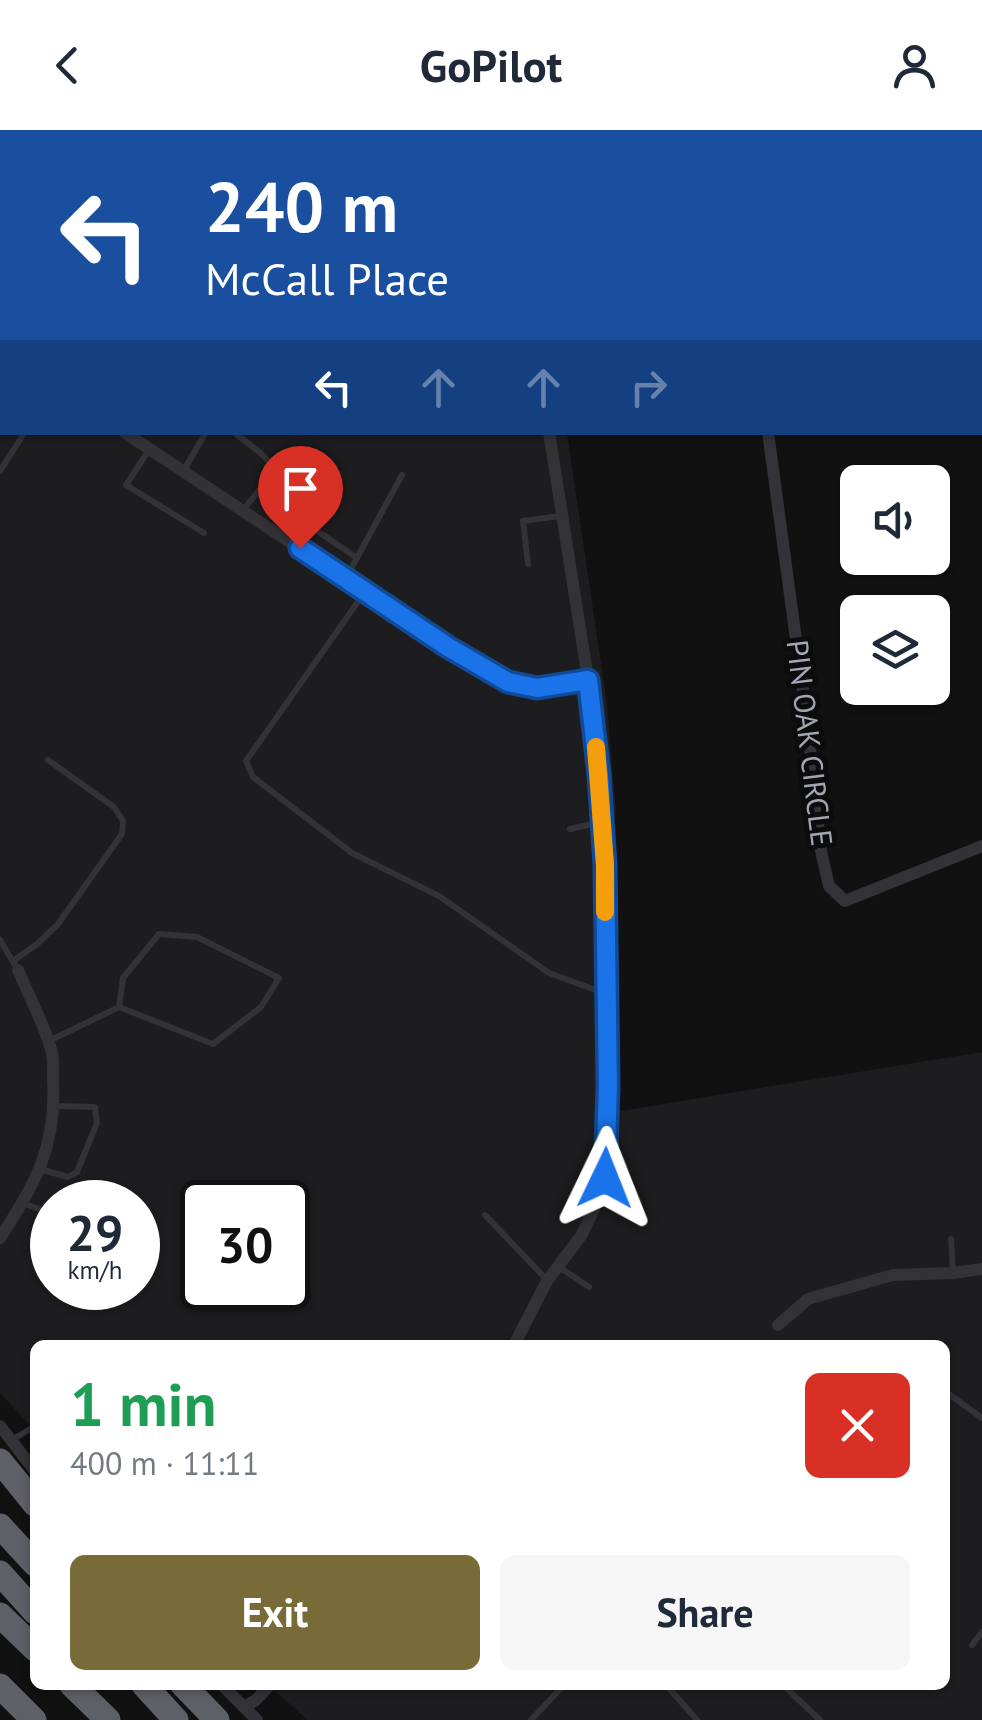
<!DOCTYPE html>
<html lang="en">
<head>
<meta charset="utf-8">
<style>
	body { margin:0; font-family:"PT Sans",sans-serif; background:#f6f6f7; color:#1f2937; height:100vh; display:flex; flex-direction:column; font-size:38px; white-space:nowrap }
	* { box-sizing:border-box; margin:0 }
	p { font-size:32px; color:#747a83 }
	.icon { flex:none; width:55px; height:55px; fill:none; stroke:currentColor; stroke-width:2; stroke-linecap:round; stroke-linejoin:round }
	.map { position:relative; flex:1; overflow:hidden }
	.details { position:absolute; left:30px; top:1210px; width:920px; height:350px; display:flex; flex-direction:column; background:#fff; border-radius:15px; box-shadow:0 2px 8px #0004 }
	.details>* { flex:none }
	.top-card { position:absolute; left:0px; top:0px; width:982px; height:305px; box-shadow:0 2px 8px #0004; background:#1a4fa0; color:#fff; overflow:hidden }
	.buttons { position:absolute; left:840px; top:335px; display:grid; gap:20px }
	.buttons a { display:grid; place-items:center; width:110px; height:110px; border-radius:15px; background:#fff; box-shadow:0 2px 8px #0004; font-size:50px }
	.speed { position:absolute; left:30px; top:1050px; display:flex; gap:20px; font-size:50px; font-weight:700; text-align:center }
	.speed>* { display:grid; place-content:center; width:130px; height:130px; border-radius:50%; background:#fff; box-shadow:0 2px 8px #0004; line-height:1 }
	.speed small { font-size:25px; font-weight:400 }
	.speed .limit { border:5px solid #111; border-radius:15px; background:#fff; color:#111 }
	.pin { position:absolute; display:grid; place-items:center; width:85px; height:85px; color:#fff; margin:-102px -42px; border-radius:50% 50% 50% 0; rotate:-45deg; box-shadow:0 0 10px #0007 }
	.pin .icon { rotate:45deg }
	.me { position:absolute; width:110px; margin:-55px; rotate:2deg; stroke-linejoin:round; filter:drop-shadow(0 0 8px #0008) }
	.turn { display:flex; align-items:center; gap:35px; height:210px; padding:0 40px; font-size:45px }
	.turn .icon { width:130px; height:130px; stroke-width:2.5 }
	.turn b { display:block; font-size:70px; line-height:85px }
	.lanes { display:flex; align-items:center; height:95px; padding:0 40px; background:#0003; justify-content:center; gap:50px; direction:ltr }
	.lanes .off { opacity:.35 }
	.round { display:grid; place-items:center; flex:none; width:105px; height:105px; border-radius:15px; background:#f6f6f7 }
	.head { display:flex; align-items:center; justify-content:space-between; height:170px; padding:0 40px }
	h1 { font-size:60px; font-weight:600; line-height:75px; color:#1e9e55 }
	.action { display:flex; gap:20px; margin-top:auto; padding:20px 40px }
	.action a { flex:1; height:115px; border-radius:15px; background:#786b37; color:#fff; font-size:40px; font-weight:600; line-height:115px; text-align:center }
	.action a+a { background:#f6f6f7; color:#1f2937 }
	header { display:flex; justify-content:space-between; align-items:center; height:130px; padding:0 40px; background:#fff; font-size:45px; font-weight:600 }
	.map>svg:first-child { display:block }
	.built { fill:#1d1d1f; fill-rule:evenodd }
	.lines { fill:none; stroke-linecap:round; stroke-linejoin:round }
	.service { stroke:#323237; stroke-width:6 }
	.minor { stroke:#323237; stroke-width:12 }
	.motorway { stroke:#5e6068; stroke-width:25 }
	.route-casing { stroke:#114b97; stroke-width:25 }
	.route { stroke:#1a73e8; stroke-width:18 }
	.slow { stroke:#f59e0b; stroke-width:18 }
	.labels { text-anchor:middle; stroke-width:10; stroke-linejoin:round; paint-order:stroke }
	.street-label { font-size:30px; fill:#a3a6b2; stroke:#0c0c0d }
</style>
</head>
<body>
<header><svg class="icon" aria-label="back" viewBox="0 0 24 24"><path d="M15 5l-7 7 7 7"/></svg>GoPilot<svg class="icon" aria-label="person" viewBox="0 0 24 24"><circle cx="12" cy="8" r="4"/><path d="M4 21q1-7 8-7t8 7"/></svg></header>
<div class="map">
<svg width="982" height="1590" viewBox="0 0 982 1590">
	<rect width="100%" height="100%" fill="#111112"/>
	<path class="built" d="M0,0h982v28h-2v-26h-978v300l565,1 40,271 9,107 -12,82 10,219 368,-60v668h-674l-40,-35h677v-340h-910v86l-35,-38zM52,1072h86v86h-86zM202,1072h86v86h-86z"/>
	<g class="lines">
		<g class="service">
			<polyline points="743,2 757,0"/>
			<polyline points="0,260 2,262"/>
			<path d="M237,305c45,33 42,31 7,74"/>
			<polyline points="149,320 126,355 204,403"/>
			<polyline points="184,340 206,302"/>
			<polyline points="0,341 25,302"/>
			<polyline points="259,361 357,428"/>
			<polyline points="528,434 523,391 560,386"/>
			<polyline points="346,448 402,345"/>
			<polyline points="364,463 246,631 253,647 352,723 439,766 549,843 604,863"/>
			<polyline points="570,699 601,692"/>
			<polyline points="0,810 15,835"/>
			<polyline points="13,831 37,814 58,794 122,704 123,691 114,677 48,630"/>
			<polyline points="49,911 119,877 213,914 261,877 279,848 197,807 159,804 123,848 119,877"/>
			<polyline points="40,1039 68,1047 77,1042 97,993 95,977 55,976"/>
			<polyline points="23,1073 52,1084"/>
			<polyline points="485,1085 547,1150"/>
			<polyline points="951,1109 953,1141"/>
			<polyline points="559,1137 589,1157"/>
			<polyline points="946,1262 982,1288"/>
			<polyline points="12,1310 35,1296"/>
			<polyline points="972,1515 982,1502"/>
			<polyline points="666,1555 697,1590"/>
			<polyline points="783,1555 820,1590"/>
			<polyline points="531,1590 564,1555"/>
		</g>
		<g class="minor">
			<polyline points="560,2 562,0"/>
			<polyline points="980,128 982,128"/>
			<polyline points="0,222 2,224"/>
			<polyline points="124,302 448,517 508,552 537,558 588,549"/>
			<polyline points="768,302 807,591 821,721 829,756 845,771 982,716"/>
			<path d="M0,1108c35,-53 57,-92 53,-158 0,-10 1,-21 -2,-31 -8,-27 -22,-53 -33,-79"/>
			<polyline points="778,1195 808,1169 893,1145 953,1143 982,1139"/>
			<polyline points="514,1215 547,1151 581,1106 595,1077 605,1048 607,956 605,735 599,645 588,549 549,302"/>
			<polyline points="0,1296 35,1341"/>
			<polyline points="222,1555 257,1590"/>
			<polyline points="244,1577 256,1570 270,1555"/>
		</g>
		<g class="motorway">
			<polyline points="0,1331 35,1374"/>
			<polyline points="0,1396 35,1434"/>
			<polyline points="0,1443 35,1482"/>
			<polyline points="0,1485 35,1519"/>
			<polyline points="72,1555 108,1590"/>
			<polyline points="144,1555 176,1590"/>
			<polyline points="183,1555 217,1590"/>
			<polyline points="0,1556 34,1590"/>
		</g>
	</g>
	<g class="lines">
		<g class="route-casing">
			<polyline id="route" points="300,418 448,517 508,552 537,558 588,550 599,645 605,735 608,956 605,1048"/>
		</g>
		<use href="#route" class="route"/>
		<polyline class="slow" points="596,617 605,735 605,782"/>
	</g>
	<g class="labels">
		<g class="street-label">
			<text transform="translate(809 613) rotate(83)" y="10">PIN OAK CIRCLE</text>
		</g>
	</g>
</svg>
<div class="buttons">
<a><svg class="icon" aria-label="sound" viewBox="0 0 24 24"><path d="M4 9h4l5-4v14l-5-4H4zM17 9q2 3 0 6"/></svg></a>
<a><svg class="icon" aria-label="layers" viewBox="0 0 24 24"><path d="M12 4l9 5-9 5-9-5zM3 14l9 5 9-5"/></svg></a>
</div>
<div class="speed"><div>29<small>km/h</small></div><div class="limit">30</div></div>
<div class="pin" style="left:300px;top:418px;background:#d93025"><svg class="icon" aria-label="arrive" viewBox="0 0 24 24"><path d="M6 21V4h12l-3 4 3 4H6"/></svg></div>
<svg class="me" style="left:605px;top:1048px" viewBox="-20 -20 40 40"><path d="M0-17L14 15 0 8-14 15z" fill="#1a73e8" stroke="#fff" stroke-width="4"/></svg>
<div class="top-card">
<div class="turn"><svg class="icon" aria-label="left" viewBox="0 0 24 24"><path d="M17 20v-9H6M10 6l-5 5 5 5"/></svg><div><b>240 m</b>McCall Place</div></div>
<div class="lanes"><svg class="icon" aria-label="left" viewBox="0 0 24 24"><path d="M17 20v-9H6M10 6l-5 5 5 5"/></svg><svg class="icon off" aria-label="ahead" viewBox="0 0 24 24"><path d="M12 20V5M6 11l6-6 6 6"/></svg><svg class="icon off" aria-label="ahead" viewBox="0 0 24 24"><path d="M12 20V5M6 11l6-6 6 6"/></svg><svg class="icon off" aria-label="right" viewBox="0 0 24 24"><path d="M7 20v-9h11M14 6l5 5-5 5"/></svg></div>
</div>
<section class="details">
<div class="head"><div><h1>1 min</h1><p>400 m · 11:11</p></div><a class="round" style="background:#d93025;color:#fff"><svg class="icon" aria-label="close" viewBox="0 0 24 24"><path d="M6 6l12 12M18 6L6 18"/></svg></a></div>
<div class="action"><a>Exit</a><a>Share</a></div>
</section>
</div>
</body>
</html>
